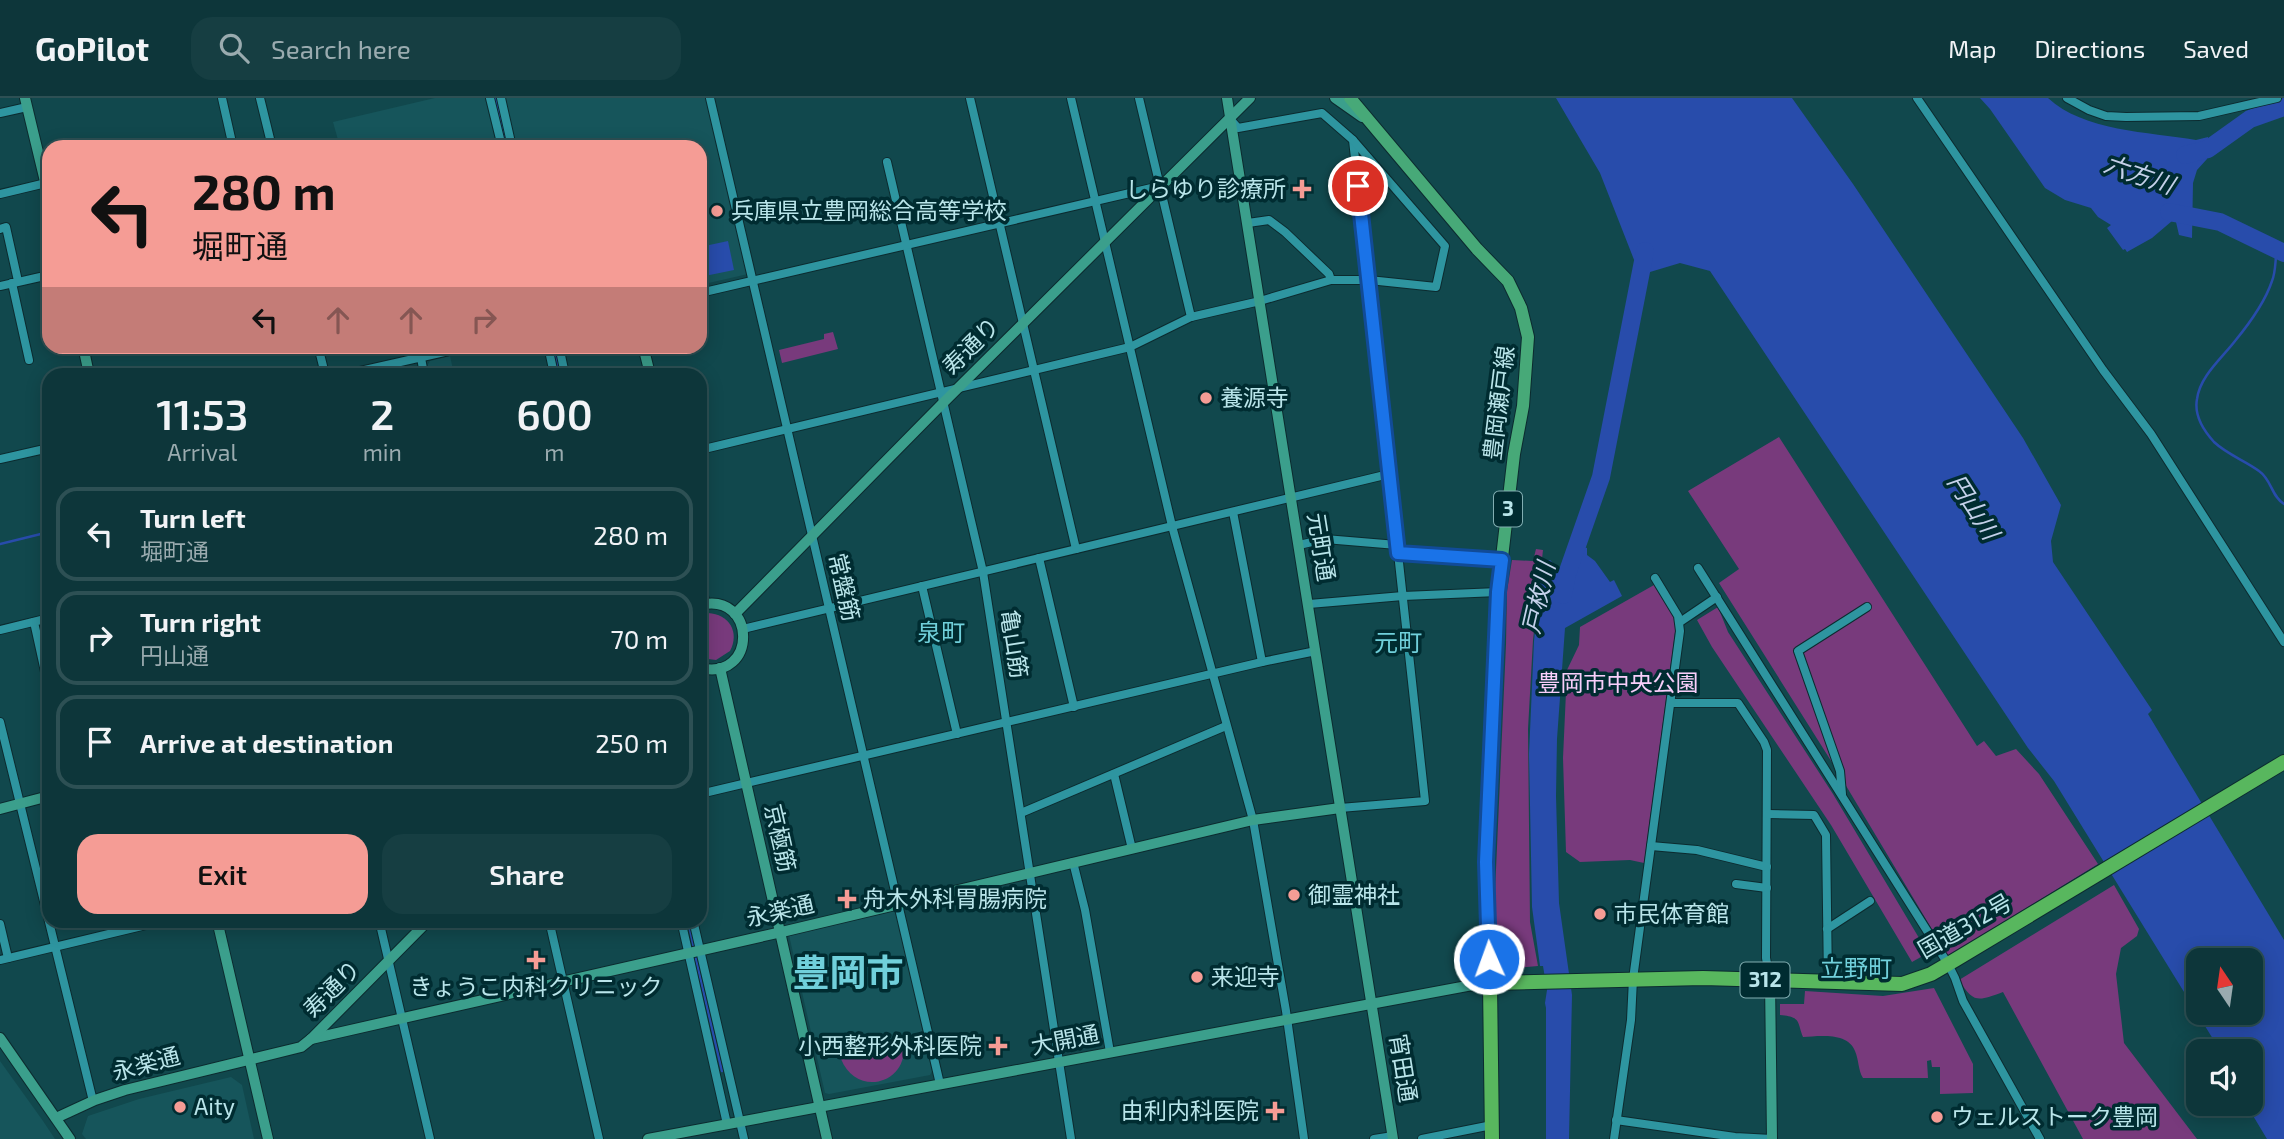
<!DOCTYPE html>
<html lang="en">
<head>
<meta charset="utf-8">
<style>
	body { margin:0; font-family:"Exo 2","Noto Sans JP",sans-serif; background:#163e42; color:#f1f3f6; height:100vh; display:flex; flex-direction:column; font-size:26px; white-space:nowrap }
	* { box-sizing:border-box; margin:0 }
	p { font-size:23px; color:#9aabaf }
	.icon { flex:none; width:38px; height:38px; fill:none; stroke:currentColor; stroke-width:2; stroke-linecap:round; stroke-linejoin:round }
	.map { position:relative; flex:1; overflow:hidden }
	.panel { position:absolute; left:42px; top:270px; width:665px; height:560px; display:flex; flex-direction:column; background:#0d363a; border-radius:21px; box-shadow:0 4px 18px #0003,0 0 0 2px #2d5054 }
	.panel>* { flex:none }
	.guide { position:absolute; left:42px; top:42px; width:665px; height:214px; border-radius:21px; box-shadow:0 4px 18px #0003,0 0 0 2px #2d5054; background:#f59c95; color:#111; overflow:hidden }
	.needle { width:46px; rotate:347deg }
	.fabs { position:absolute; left:2186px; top:850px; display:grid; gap:14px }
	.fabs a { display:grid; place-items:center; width:77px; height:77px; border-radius:14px; background:#0d363a; box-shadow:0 4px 18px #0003,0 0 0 2px #2d5054; font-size:35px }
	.pin { position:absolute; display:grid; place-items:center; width:60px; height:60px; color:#fff; margin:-30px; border:4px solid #fff; border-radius:50%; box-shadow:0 2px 7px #0007 }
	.me { position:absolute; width:77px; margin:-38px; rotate:358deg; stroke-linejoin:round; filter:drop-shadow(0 0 5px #0008) }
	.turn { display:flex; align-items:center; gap:24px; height:147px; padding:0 35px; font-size:32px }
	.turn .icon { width:91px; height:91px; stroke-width:2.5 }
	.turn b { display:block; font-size:49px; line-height:60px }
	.lanes { display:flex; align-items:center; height:66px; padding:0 35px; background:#0003; justify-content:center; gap:35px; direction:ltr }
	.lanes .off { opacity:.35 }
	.eta { display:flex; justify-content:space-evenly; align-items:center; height:119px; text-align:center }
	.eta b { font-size:42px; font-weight:600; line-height:49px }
	.action { display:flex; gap:14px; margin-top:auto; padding:14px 35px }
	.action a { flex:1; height:80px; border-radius:21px; background:#f59c95; color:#111; font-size:28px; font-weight:600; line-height:80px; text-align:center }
	.action a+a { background:#163e42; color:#f1f3f6 }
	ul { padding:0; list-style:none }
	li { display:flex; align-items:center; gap:21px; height:94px; margin:0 14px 10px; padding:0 21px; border:4px solid #2d5054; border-radius:21px }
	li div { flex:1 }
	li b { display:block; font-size:26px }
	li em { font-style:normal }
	header { display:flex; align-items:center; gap:42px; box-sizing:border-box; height:98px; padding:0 35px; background:#0d363a; border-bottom:2px solid #2d5054 }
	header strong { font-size:33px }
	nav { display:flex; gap:38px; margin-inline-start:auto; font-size:24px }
	.search { width:490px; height:63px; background:#163e42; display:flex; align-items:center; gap:18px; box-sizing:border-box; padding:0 24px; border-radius:21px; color:#9aabaf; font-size:26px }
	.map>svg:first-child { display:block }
	.built { fill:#16555b }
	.green { fill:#783a7c }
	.water { fill:#284cab; fill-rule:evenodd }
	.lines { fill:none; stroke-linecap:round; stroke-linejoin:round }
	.stream { stroke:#284cab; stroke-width:2.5 }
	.river { stroke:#284cab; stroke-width:18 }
	.street-casing { stroke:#0c2b2f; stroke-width:10 }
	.secondary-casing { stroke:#0c2b2f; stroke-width:12 }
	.primary-casing { stroke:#0c2b2f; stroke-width:14 }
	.highway-casing { stroke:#0c2b2f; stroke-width:16 }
	.street { stroke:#2e95a0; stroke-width:8 }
	.secondary { stroke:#3b9f8c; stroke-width:10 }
	.primary { stroke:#47a978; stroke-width:12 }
	.highway { stroke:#58b75e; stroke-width:14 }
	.route-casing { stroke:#114b97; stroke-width:18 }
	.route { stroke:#1a73e8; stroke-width:12 }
	.poi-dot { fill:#f59c95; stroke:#002c31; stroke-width:2.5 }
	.labels { text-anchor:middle; stroke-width:7; stroke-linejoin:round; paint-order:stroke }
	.shield { fill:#002c31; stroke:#82aeb2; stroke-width:2 }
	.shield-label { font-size:21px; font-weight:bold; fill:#b9e5ea }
	.poi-label { font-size:23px; fill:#b9e5ea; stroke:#002c31; text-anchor:start }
	.street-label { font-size:23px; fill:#b9e5ea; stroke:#002c31 }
	.park-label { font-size:23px; fill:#f9cffb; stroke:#002c31 }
	.water-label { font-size:24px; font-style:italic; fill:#c4d1ea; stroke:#002c31 }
	.neighbourhood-label { font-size:24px; fill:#70d0db; stroke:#002c31 }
	.town-label { font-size:37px; font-weight:bold; fill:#70d0db; stroke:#002c31 }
</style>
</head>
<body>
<header>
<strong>GoPilot</strong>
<div class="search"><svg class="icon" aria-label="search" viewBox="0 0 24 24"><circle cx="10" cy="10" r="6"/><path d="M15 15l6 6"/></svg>Search here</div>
<nav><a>Map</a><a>Directions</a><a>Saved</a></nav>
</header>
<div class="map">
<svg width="2284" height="1041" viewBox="0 0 2284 1041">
	<rect width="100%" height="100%" fill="#11484d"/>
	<g class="built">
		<polygon points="435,0 485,0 497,49 340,49 333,24"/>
		<polygon points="504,0 706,0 748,176 700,187 700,49 515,49"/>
		<polygon points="450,258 454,276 429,276 427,268 430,263"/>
		<polygon points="895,812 932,973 930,977 829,996 825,995 789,837"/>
		<polygon points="0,963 43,1023 55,1041 0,1041"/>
		<polygon points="231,979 242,987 254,1041 86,1041 82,1036 88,1018 139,1001"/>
	</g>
	<g class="green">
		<polygon points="833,234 838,251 782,265 779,252 824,241 824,236"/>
		<polygon points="1779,339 1977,648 1984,643 1996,658 2016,651 2039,676 2098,766 1948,858 1833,666 1719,485 1739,471 1688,393"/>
		<polygon points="1536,451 1543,452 1533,542 1528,631 1530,824 1538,868 1507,871 1496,854 1495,794 1506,546 1507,493 1512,462 1533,463"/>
		<polygon points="1654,487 1675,518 1676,527 1644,765 1630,762 1580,764 1566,754 1563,660 1567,572 1579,547 1580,529"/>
		<polygon points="1718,509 1728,534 1833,696 1928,855 1912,864 1831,727 1712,549 1697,522"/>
		<path d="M708,515c21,1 32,19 22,38l-14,9 -16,-2v-42z"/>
		<path d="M2114,787l25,44 -2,7 -16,12 -5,26 8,69 73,96h-114l-80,-147c-25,9 -29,12 -44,-12z"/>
		<path d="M1934,890l39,76v29l-33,1v-27h-8l-1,-7 -4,1 1,17h-65c-5,-8 -4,-18 -8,-27 -7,-19 -36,-15 -52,-14 -6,-16 -2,-20 -23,-22v-11h24l1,-13 78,5z"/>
		<path d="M904,947c3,40 -48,52 -63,14z"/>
	</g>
	<g class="water">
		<path d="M1556,0h236l61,86 170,254 38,67 -10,36 2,21 99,148 -4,4 136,226v199h-17l-21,-35h4v-52h-29l-167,-271 -26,-33 -318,-477 -30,-8 -40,12 -40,-102zM2198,863h52v52h-52z"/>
		<path d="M1980,0h68c35,33 101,34 148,42l12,-3 -1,22 -10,11 -4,13 -1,55 -13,-3 -3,-13 -4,-1 -20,17 -25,14 -2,-3 -2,1 -16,-22 4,-3 -13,-8 -7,-9 -26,-8 -20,-12 -55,-79z"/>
		<polygon points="728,143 734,172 700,179 700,149"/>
		<polygon points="1579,448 1587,450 1587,457 1595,463 1610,484 1614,482 1622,498 1565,530 1557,641 1556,698 1559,805 1572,897 1569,1041 1546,1041 1546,910 1545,905 1547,892 1543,868 1540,868 1532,809 1529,656 1534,543 1542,464 1550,462 1565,477 1574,470"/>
	</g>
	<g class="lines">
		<g class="stream">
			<polyline points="495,0 507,49"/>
			<path d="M2277,151c-2,10 -1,23 -5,32 -7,21 -23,43 -37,60 -13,17 -35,35 -38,58 -3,16 6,31 17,43 14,13 30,18 45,29 13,9 12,25 25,33"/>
			<polyline points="554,248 560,276"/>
			<polyline points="0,446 49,434"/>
			<polyline points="688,822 694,850"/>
			<polyline points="695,857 722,973"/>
		</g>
		<g class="river">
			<polyline points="2185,57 2208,51 2250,21 2284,9"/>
			<polyline points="2169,114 2220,124 2284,155"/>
			<polyline points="1563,497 1567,476 1601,379 1645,153"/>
		</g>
		<g class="street-casing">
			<g id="street">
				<polyline points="222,0 233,49"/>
				<polyline points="260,0 272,49"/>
				<polyline points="490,0 502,49"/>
				<polyline points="501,0 512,49"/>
				<polyline points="710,0 940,986"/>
				<polyline points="970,0 1076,451"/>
				<polyline points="1071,0 1172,428 1253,722 1286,913 1304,1041"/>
				<polyline points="1139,0 1191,219"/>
				<polyline points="1917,0 2103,272 2151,336 2284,544"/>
				<polyline points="2067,0 2089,12 2106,18 2126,19 2199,18 2277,0"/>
				<polyline points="0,15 27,9"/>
				<polyline points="1230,21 1238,30 1322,15 1353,42 1425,703 1340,710"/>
				<polyline points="887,64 983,474 1071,1041"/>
				<polyline points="0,96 46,85"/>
				<polyline points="1248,125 1269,122 1285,134 1329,176 1331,182"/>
				<polyline points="0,131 6,129 18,183"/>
				<polyline points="12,185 29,262"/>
				<polyline points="0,188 49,177"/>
				<polyline points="700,195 1160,88"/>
				<polyline points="318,248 325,276"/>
				<polyline points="548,248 554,276"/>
				<polyline points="559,248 565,276"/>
				<polyline points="421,260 424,276"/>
				<polyline points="347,276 471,248"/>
				<polyline points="700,352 1130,249 1191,219 1260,203 1331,182 1369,182 1436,189 1445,148 1353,42"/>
				<polyline points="0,361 49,350"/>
				<polyline points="1233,414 1262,564"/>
				<polyline points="1299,447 1325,441 1397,447"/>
				<polyline points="1398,455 1502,462"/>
				<polyline points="1039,460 1074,609"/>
				<polyline points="1698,470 1948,866 1955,880 1963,903 2040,1041"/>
				<polyline points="922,488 957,636"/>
				<polyline points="1309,506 1403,498 1498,494"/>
				<polyline points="34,524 49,592"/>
				<polyline points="1680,524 1717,499"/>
				<polyline points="743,531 1389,376"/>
				<polyline points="0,532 49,520"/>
				<polyline points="1671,605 1738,605 1764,644 1767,652 1766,860 1770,882"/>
				<polyline points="0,624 93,1003"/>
				<polyline points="1114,676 1132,751"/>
				<polyline points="700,696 1262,564 1316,553"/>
				<polyline points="1842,696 1840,673 1798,553 1867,509"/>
				<polyline points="1021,715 1226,628"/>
				<polyline points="1767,716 1814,717 1826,737 1828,884"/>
				<polyline points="1651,748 1697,752 1767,769"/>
				<polyline points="1073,764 1085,812 1110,954"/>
				<polyline points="1736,786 1767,790"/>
				<polyline points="379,822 430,1041"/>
				<polyline points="549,822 599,1041"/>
				<polyline points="681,822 727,1026"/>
				<polyline points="693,822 744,1041"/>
				<polyline points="0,826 8,860"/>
				<polyline points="1827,831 1870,803"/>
				<polyline points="0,862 167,822"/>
				<polyline points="1616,1022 1735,1039 1772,1041"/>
				<polyline points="1374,1041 1393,1038"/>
				<polyline points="1422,1041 1492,1027"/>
				<polyline points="1614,1041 1631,922 1633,881 1680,533 1678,518 1655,480"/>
			</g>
		</g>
		<g class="secondary-casing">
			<g id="secondary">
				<polyline points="25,0 49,100"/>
				<polyline points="1227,0 1393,1041"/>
				<polyline points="1335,0 1362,19"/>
				<polyline points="83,248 89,276"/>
				<polyline points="643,248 650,276"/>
				<polyline points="700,486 705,506"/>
				<path d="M700,507c57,-14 58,77 0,63"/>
				<polyline points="735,516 943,305 1250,0"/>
				<polyline points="720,570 827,1041"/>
				<polyline points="0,711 49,698"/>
				<polyline points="217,822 268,1041"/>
				<polyline points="1770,882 1772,1041"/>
				<polyline points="0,940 70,1041"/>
				<polyline points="311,941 786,833 1253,722 1340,710"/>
				<polyline points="56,1020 95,1002 125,992 301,949 311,941 429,822"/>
				<polyline points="648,1041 1467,888 1490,885"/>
			</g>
		</g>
		<g class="primary-casing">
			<polyline id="primary" points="1350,0 1477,151 1508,183 1521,210 1528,239 1523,308 1514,356 1498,494 1486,764 1490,885"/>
		</g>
		<g class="highway-casing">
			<polyline id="highway" points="1492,1041 1490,885 1703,880 1902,886 1931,876 1955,862 2284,664"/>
		</g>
		<use href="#street" class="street"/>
		<use href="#secondary" class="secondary"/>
		<use href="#primary" class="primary"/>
		<use href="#highway" class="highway"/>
	</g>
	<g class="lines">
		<g class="route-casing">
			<polyline id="route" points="1358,88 1398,455 1502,462 1498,494 1486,764 1489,861"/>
		</g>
		<use href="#route" class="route"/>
	</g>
	<g class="poi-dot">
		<path d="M1298.5 80.5h7v7h7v7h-7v7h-7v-7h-7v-7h7z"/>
		<circle cx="717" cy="113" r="7"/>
		<circle cx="1206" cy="300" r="7"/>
		<circle cx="1294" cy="797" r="7"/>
		<path d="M843.5 790.5h7v7h7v7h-7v7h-7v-7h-7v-7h7z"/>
		<circle cx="1600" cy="816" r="7"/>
		<path d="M532.5 851.5h7v7h7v7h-7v7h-7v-7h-7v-7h7z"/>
		<circle cx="1197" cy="879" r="7"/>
		<path d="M994.5 937.5h7v7h7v7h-7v7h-7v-7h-7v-7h7z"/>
		<circle cx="180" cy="1009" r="7"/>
		<path d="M1271.5 1002.5h7v7h7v7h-7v7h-7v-7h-7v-7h7z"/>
		<circle cx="1937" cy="1019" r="7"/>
	</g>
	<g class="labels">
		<g class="shield">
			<rect x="1494" y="393.5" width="28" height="35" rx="5"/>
			<rect x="1740.5" y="864.5" width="49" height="35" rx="5"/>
		</g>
		<g class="shield-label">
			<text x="1508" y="418">3</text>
			<text x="1765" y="889">312</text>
		</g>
		<g class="poi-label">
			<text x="1286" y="99" text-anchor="end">しらゆり診療所</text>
			<text x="731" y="121">兵庫県立豊岡総合高等学校</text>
			<text x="1220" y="308">養源寺</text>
			<text x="1308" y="805">御霊神社</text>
			<text x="863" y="809">舟木外科胃腸病院</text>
			<text x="1614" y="824">市民体育館</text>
			<text x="1211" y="887">来迎寺</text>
			<text x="536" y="897" text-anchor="middle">きょうこ内科クリニック</text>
			<text x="982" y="956" text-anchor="end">小西整形外科医院</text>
			<text x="194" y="1017">Aity</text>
			<text x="1259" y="1021" text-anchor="end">由利内科医院</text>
			<text x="1951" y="1027">ウェルストーク豊岡</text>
		</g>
		<g class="street-label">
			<text transform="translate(971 248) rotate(-45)" y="8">寿通り</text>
			<text transform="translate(1499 305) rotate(-83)" y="8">豊岡瀬戸線</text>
			<text transform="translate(1321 449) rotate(81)" y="8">元町通</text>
			<text transform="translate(844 489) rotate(77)" y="8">常盤筋</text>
			<text transform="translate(1014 546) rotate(81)" y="8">亀山筋</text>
			<text transform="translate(780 740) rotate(77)" y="8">京極筋</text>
			<text transform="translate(780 813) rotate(-13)" y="8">永楽通</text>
			<text transform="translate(1965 828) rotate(-30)" y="8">国道312号</text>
			<text transform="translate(332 891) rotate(-45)" y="8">寿通り</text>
			<text transform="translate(1065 942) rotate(-11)" y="8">大開通</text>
			<text transform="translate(146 966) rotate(-15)" y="8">永楽通</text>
			<text transform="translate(1403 970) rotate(81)" y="8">宵田通</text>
		</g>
		<g class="park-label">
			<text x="1618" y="593">豊岡市中央公園</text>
		</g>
		<g class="water-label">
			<text transform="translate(2139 77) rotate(19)" y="8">六方川</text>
			<text transform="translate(1973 409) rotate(57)" y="8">円山川</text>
			<text transform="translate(1539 500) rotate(-77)" y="8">戸枚川</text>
		</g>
		<g class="neighbourhood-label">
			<text x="941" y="543">泉町</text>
			<text x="1398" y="553">元町</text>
			<text x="1856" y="879">立野町</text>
		</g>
		<g class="town-label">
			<text x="848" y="888">豊岡市</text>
		</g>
	</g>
</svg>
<div class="fabs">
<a><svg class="needle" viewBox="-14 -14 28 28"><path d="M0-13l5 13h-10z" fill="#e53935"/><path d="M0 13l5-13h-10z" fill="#9aabaf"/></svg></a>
<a><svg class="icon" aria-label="sound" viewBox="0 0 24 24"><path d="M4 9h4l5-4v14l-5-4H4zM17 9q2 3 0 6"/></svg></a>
</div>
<div class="pin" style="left:1358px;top:88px;background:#d93025"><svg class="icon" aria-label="arrive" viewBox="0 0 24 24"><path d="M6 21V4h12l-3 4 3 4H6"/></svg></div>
<svg class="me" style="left:1489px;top:861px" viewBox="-20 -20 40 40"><circle r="17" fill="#1a73e8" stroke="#fff" stroke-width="3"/><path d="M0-11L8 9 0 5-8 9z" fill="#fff"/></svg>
<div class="guide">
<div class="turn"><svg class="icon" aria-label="left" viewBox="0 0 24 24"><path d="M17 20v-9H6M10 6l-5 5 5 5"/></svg><div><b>280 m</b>堀町通</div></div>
<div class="lanes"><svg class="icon" aria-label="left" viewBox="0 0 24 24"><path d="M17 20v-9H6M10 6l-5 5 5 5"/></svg><svg class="icon off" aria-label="ahead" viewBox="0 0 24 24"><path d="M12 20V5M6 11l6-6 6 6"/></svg><svg class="icon off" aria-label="ahead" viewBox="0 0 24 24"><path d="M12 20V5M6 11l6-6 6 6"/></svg><svg class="icon off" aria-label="right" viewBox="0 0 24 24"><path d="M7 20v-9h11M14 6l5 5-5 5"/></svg></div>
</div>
<section class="panel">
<div class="eta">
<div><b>11:53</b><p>Arrival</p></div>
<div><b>2</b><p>min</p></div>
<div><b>600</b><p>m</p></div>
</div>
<ul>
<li><svg class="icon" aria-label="left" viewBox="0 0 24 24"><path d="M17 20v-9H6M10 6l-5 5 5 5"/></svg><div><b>Turn left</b><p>堀町通</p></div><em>280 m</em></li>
<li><svg class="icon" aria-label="right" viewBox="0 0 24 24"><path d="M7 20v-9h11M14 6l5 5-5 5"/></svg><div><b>Turn right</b><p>円山通</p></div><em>70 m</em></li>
<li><svg class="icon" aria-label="arrive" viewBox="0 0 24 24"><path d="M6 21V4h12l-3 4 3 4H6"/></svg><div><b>Arrive at destination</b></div><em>250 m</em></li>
</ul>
<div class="action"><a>Exit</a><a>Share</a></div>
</section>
</div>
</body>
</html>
